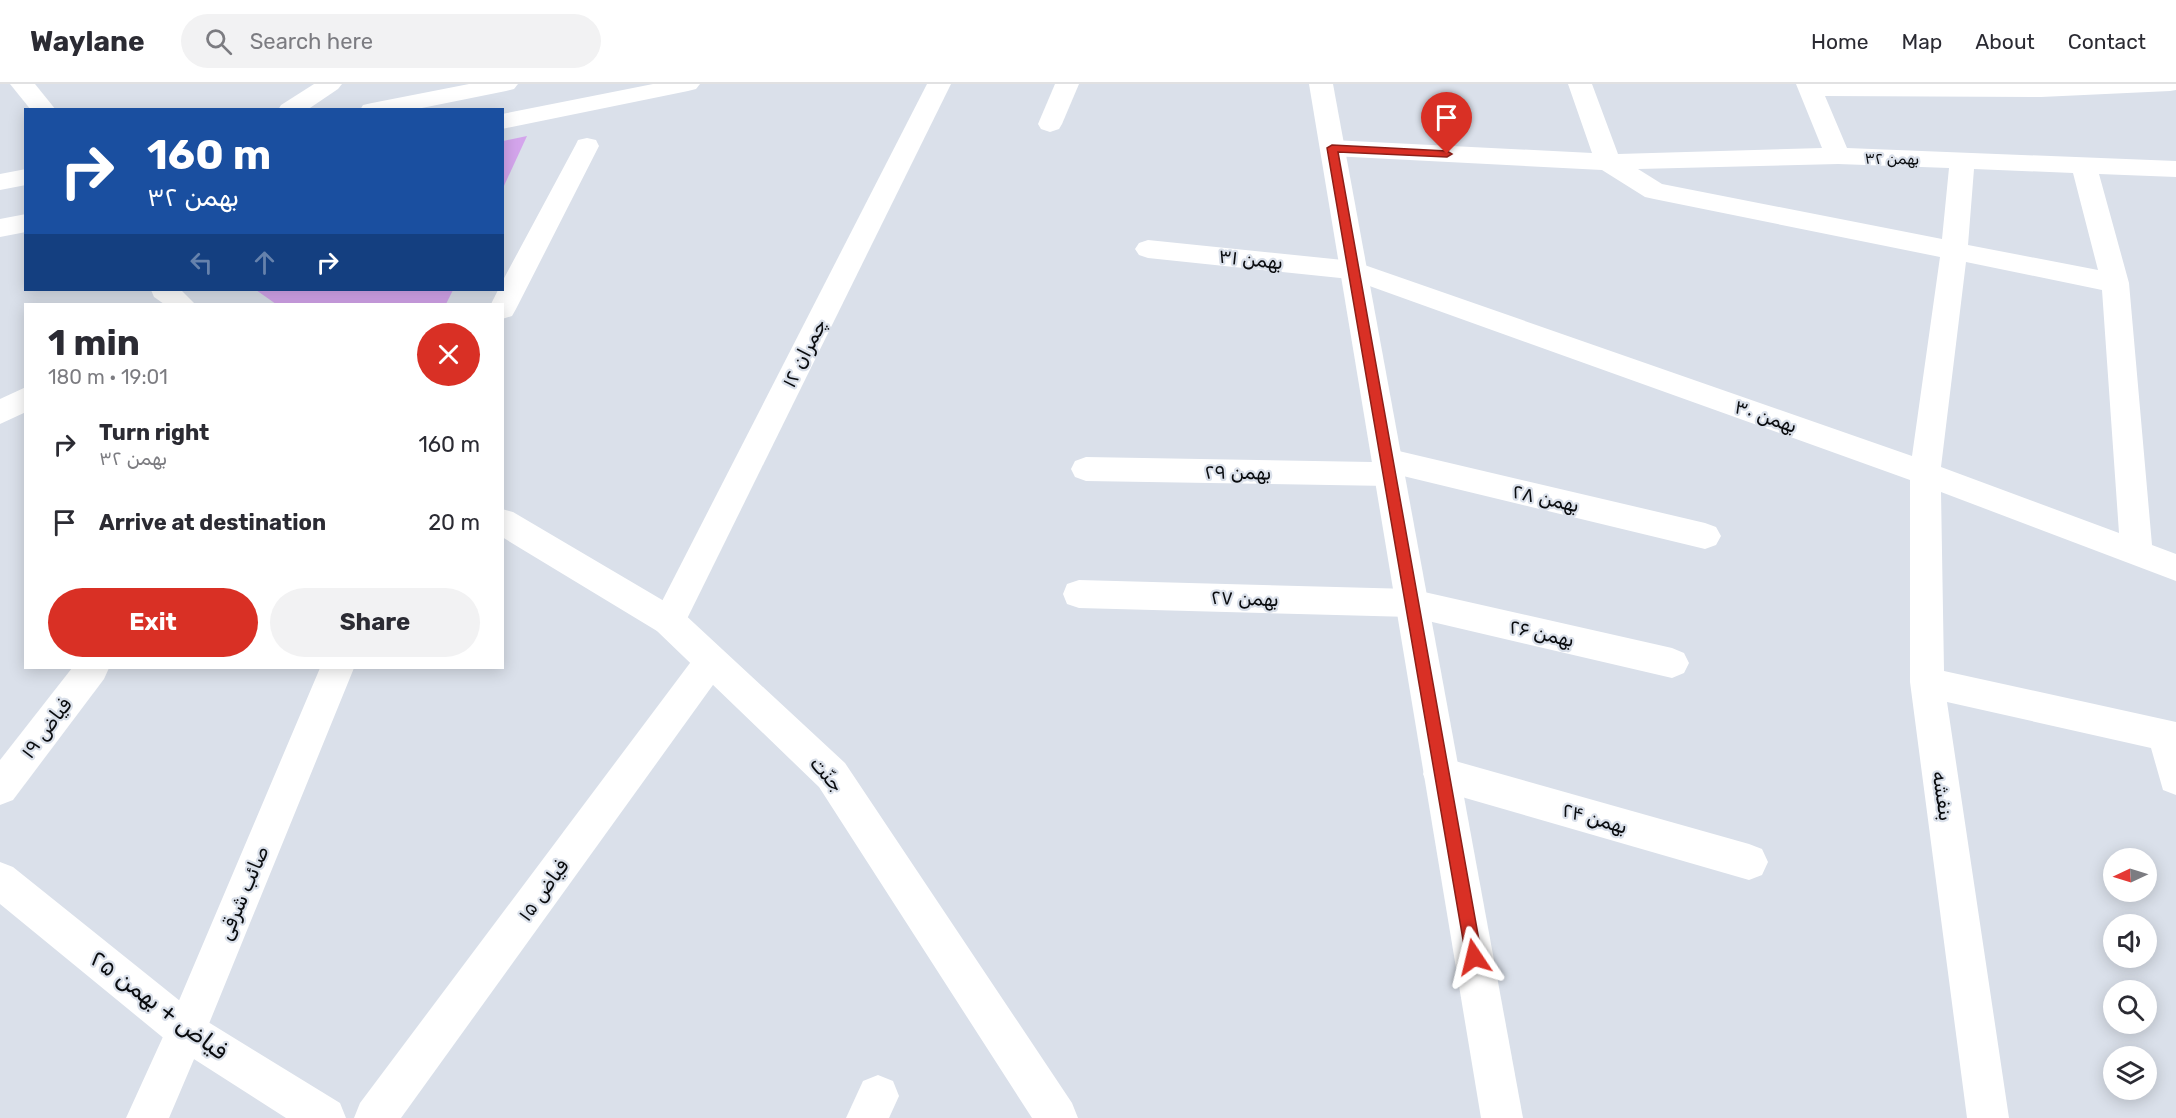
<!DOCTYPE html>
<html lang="en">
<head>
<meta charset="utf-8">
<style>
	body { margin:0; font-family:Rubik,Cairo,sans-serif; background:#f2f2f3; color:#2b2b33; height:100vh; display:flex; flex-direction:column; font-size:22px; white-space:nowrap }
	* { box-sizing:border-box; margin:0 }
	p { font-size:20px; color:#7c7c81 }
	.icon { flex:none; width:33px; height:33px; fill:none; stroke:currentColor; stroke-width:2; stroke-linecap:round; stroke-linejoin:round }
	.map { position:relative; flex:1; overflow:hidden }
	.drawer { position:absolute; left:24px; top:219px; width:480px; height:366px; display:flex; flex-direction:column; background:#fff; border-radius:0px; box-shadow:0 3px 15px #0003 }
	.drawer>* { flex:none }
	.guide { position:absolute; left:24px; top:24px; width:480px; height:183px; border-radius:0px; box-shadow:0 3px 15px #0003; background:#1a4fa0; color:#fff; overflow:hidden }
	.needle { width:39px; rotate:266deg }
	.controls { position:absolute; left:2103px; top:764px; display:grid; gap:12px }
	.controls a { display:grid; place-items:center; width:54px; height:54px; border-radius:50%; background:#fff; box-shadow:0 3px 15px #0003; font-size:30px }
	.pin { position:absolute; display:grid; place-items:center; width:51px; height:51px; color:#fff; margin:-62px -26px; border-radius:50% 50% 50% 0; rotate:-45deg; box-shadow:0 0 6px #0007 }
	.pin .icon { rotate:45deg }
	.me { position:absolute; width:66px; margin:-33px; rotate:350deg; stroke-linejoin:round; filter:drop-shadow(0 0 4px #0008) }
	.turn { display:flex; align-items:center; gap:21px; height:126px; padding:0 24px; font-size:27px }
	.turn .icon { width:78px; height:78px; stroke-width:2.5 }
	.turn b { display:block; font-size:42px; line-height:51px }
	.lanes { display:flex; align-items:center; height:57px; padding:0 24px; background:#0003; justify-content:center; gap:30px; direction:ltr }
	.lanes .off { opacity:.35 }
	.round { display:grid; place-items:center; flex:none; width:63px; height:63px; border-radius:32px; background:#f2f2f3 }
	.overview { display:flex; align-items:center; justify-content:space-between; height:102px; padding:0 24px }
	h1 { font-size:36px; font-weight:700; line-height:45px }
	.button { display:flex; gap:12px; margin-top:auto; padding:12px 24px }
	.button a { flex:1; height:69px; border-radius:36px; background:#d93025; color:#fff; font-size:24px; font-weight:700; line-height:69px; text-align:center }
	.button a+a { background:#f2f2f3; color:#2b2b33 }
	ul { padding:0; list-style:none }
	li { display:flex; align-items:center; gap:18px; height:78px; padding:0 24px }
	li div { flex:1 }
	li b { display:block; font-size:22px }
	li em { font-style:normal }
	header { display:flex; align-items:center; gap:36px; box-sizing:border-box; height:84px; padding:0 30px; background:#fff; border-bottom:2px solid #e1e1e2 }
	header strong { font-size:28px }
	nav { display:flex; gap:33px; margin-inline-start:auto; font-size:21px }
	.search { width:420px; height:54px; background:#f2f2f3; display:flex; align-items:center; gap:15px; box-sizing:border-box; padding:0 21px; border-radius:33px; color:#7c7c81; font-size:22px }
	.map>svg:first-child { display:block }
	.green { fill:#d4a5ec }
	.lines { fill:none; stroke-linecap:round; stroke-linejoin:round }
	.minor { fill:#fff; fill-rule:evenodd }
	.tertiary { fill:#fff; fill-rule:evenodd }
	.primary { fill:#fff; fill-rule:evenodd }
	.route { fill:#d93025; stroke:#8d1f18; stroke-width:1.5 }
	.labels { text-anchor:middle; stroke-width:4.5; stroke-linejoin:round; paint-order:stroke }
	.far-street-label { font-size:16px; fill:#0a0c0f; stroke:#dae0ea }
	.street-label { font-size:20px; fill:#0a0c0f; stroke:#dae0ea }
	.near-street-label { font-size:24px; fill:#0a0c0f; stroke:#dae0ea }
</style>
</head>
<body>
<header>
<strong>Waylane</strong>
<div class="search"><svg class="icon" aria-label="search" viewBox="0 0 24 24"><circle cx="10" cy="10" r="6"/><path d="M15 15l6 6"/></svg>Search here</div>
<nav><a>Home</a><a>Map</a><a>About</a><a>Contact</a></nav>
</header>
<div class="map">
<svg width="2176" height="1034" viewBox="0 0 2176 1034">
	<rect width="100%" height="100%" fill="#dae0ea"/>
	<g class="green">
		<polygon points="527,52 503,104 503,57"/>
		<polygon points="256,206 453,206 446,220 276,220"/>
	</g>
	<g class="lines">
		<g class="minor">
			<polygon points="10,0 35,0 56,26 31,26"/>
			<polygon points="314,0 342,0 338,5 307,26 278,26 281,21"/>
			<polygon points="927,0 951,0 681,547 669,551 657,547 652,537 657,527"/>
			<polygon points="1055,0 1079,0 1062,40 1059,45 1050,48 1041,45 1038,40"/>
			<path d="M1568,0h24l26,70 204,-6 -26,-64h380v6l-6,1 -129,6 -216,-1 22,52 329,13v16l-77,-3 30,109 23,262 24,9v27l-235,-89 3,179 232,51v73l-13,-5 -12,-42 -204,-46 62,416h-42l-57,-436v-202l-560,-201 -202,-21 -9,-3 -4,-6 4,-6 9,-3 205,21 559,195 28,-199 -286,-58 -9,-2 -43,-27 -270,-14 -9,-2 -3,-6 3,-6 9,-2 260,13zM1838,80l111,4 -7,71 -280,-55 -24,-15zM1974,85l99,4 25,97 -130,-25zM1966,178l136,28 17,243 -178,-66z"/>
			<polygon points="587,54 596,56 599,62 516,225 512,232 502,235 502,220 491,220 498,206 502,206 502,198 575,62 578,56"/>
			<polygon points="26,303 26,328 0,340 0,315"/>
			<polygon points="1386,364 1705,439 1716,443 1721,452 1716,461 1705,465 1403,392 1400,398 1389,402 1086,397 1075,393 1071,385 1075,377 1086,373 1372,378 1375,368"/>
			<polygon points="1079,496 1411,505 1672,564 1684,569 1689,579 1684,589 1672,594 1411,533 1079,524 1067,520 1063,510 1067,500"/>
			<polygon points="711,562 723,567 728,577 723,587 401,1034 354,1034 360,1019 699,567"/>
			<polygon points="72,584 109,584 104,595 13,716 0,721 0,676"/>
			<polygon points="1441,673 1749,760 1762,765 1768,778 1762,791 1749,796 1441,707 1428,702 1423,690 1428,678"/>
			<polygon points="0,778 13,783 200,933 340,1019 346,1034 286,1034 172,961 0,820"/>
			<polygon points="878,991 893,997 899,1012 889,1034 846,1034 863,997"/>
		</g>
		<g class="tertiary">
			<polygon points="1309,0 1333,0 1523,1034 1481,1034"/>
			<polygon points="151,206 181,206 195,220 164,220 154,213"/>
			<polygon points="502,425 513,428 681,527 845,679 1072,1019 1078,1034 1032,1034 819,703 657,547 502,453"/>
			<polygon points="320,584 354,584 206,947 169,1034 126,1034 172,933"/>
		</g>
		<g class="primary">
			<polygon points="469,0 518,0 514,5 506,7 412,26 360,26 363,21 372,19"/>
			<polygon points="653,0 700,0 696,5 688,7 502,45 502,30"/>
			<polygon points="26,85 26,101 0,106 0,90"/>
			<polygon points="26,130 26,148 0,153 0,135"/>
		</g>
	</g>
	<polygon class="route" points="1332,61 1447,67 1452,70 1447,73 1338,68 1482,873 1480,879 1474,881 1468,879 1466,873 1327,64"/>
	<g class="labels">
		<g class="far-street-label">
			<text transform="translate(1892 74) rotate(1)" y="6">بهمن ۳۲</text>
		</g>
		<g class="street-label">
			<text transform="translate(1251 175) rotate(6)" y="7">بهمن ۳۱</text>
			<text transform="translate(804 269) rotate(-63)" y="7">چمران ۱۲</text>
			<text transform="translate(1766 332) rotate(19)" y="7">بهمن ۳۰</text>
			<text transform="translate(1238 388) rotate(1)" y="7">بهمن ۲۹</text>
			<text transform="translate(1546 414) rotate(13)" y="7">بهمن ۲۸</text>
			<text transform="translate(1245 514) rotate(2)" y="7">بهمن ۲۷</text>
			<text transform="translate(1542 549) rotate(13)" y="7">بهمن ۲۶</text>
			<text transform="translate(46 644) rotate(-53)" y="7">فیاض ۱۹</text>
			<text transform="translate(827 690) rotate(49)" y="7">جنّت</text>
			<text transform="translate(1943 712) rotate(82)" y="7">بنفشه</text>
			<text transform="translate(1595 734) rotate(16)" y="7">بهمن ۲۴</text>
			<text transform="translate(543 806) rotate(-54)" y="7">فیاض ۱۵</text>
			<text transform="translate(243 809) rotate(-67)" y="7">صائب شرقی</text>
		</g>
		<g class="near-street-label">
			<text transform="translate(159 921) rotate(37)" y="8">فیاض + بهمن ۲۵</text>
		</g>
	</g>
</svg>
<div class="controls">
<a><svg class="needle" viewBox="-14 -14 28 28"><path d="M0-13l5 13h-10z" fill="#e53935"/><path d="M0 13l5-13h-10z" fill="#7c7c81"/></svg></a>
<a><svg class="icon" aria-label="sound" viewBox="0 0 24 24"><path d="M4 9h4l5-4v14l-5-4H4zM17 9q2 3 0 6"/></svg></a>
<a><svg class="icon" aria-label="search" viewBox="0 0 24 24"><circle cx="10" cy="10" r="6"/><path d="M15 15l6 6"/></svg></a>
<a><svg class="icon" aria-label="layers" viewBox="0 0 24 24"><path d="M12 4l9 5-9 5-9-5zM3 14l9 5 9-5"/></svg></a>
</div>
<div class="pin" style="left:1447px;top:70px;background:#d93025"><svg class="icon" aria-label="arrive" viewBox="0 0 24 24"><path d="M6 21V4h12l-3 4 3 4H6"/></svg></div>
<svg class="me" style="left:1474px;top:873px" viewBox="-20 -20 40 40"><path d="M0-17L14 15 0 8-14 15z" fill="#d93025" stroke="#fff" stroke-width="4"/></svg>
<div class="guide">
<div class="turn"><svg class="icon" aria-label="right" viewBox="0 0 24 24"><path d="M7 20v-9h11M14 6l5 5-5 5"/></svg><div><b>160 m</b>بهمن ۳۲</div></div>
<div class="lanes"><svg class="icon off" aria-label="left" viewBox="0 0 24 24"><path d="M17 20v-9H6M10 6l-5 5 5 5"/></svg><svg class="icon off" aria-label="ahead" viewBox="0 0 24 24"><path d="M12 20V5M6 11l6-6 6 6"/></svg><svg class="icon" aria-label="right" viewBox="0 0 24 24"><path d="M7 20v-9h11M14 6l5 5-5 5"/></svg></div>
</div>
<section class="drawer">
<div class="overview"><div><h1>1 min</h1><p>180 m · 19:01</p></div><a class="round" style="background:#d93025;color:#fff"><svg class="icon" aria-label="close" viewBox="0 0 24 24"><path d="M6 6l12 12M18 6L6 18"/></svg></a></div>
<ul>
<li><svg class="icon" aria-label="right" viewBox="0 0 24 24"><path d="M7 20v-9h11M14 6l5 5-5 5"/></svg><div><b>Turn right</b><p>بهمن ۳۲</p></div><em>160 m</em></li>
<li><svg class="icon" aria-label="arrive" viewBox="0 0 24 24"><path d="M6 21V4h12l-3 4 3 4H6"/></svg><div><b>Arrive at destination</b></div><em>20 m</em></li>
</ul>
<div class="button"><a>Exit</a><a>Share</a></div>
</section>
</div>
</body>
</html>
